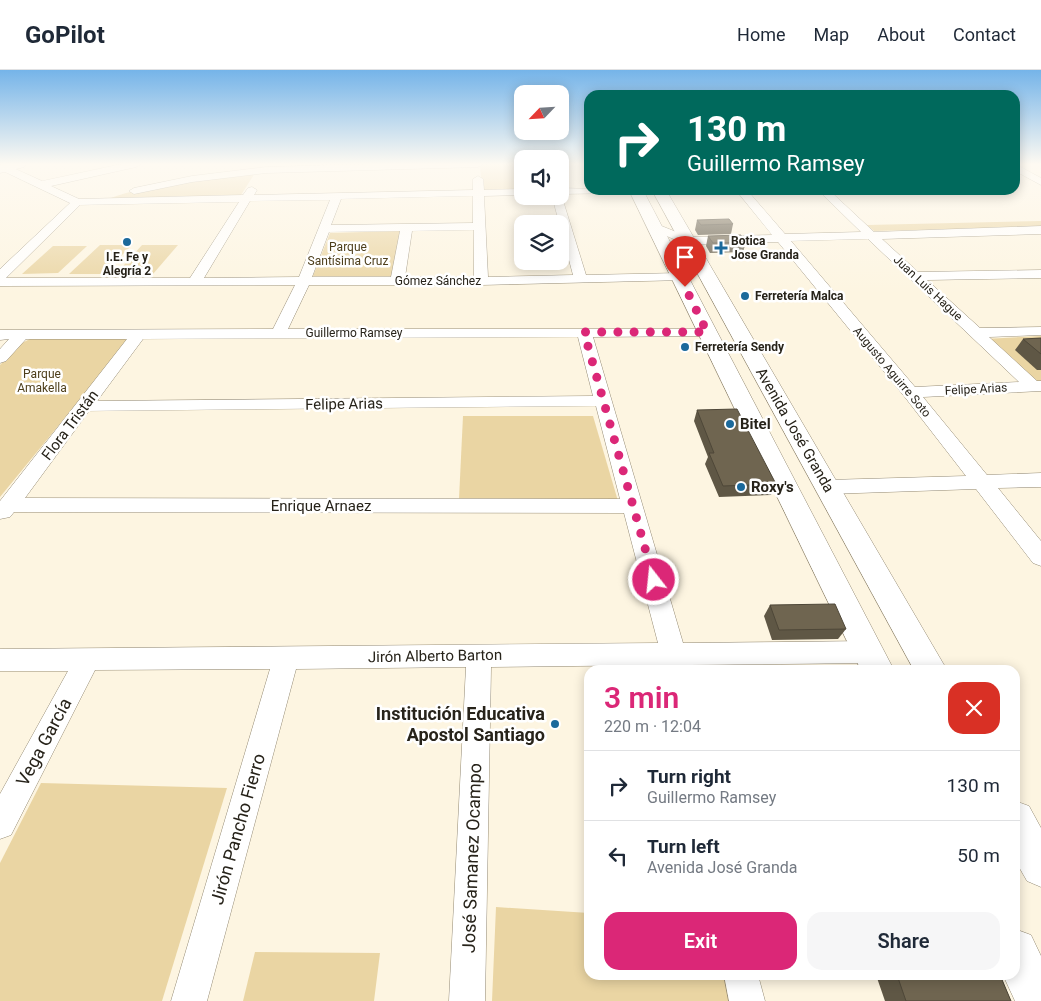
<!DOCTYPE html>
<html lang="en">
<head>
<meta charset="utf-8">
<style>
	body { margin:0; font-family:Roboto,sans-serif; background:#f6f6f7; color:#1f2937; height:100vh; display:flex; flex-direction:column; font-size:19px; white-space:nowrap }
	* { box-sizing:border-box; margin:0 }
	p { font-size:16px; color:#747a83 }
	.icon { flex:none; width:28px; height:28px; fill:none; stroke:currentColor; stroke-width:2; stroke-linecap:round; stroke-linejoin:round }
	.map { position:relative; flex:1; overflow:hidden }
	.side { position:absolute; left:584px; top:595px; width:436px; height:315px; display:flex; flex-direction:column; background:#fff; border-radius:15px; box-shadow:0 2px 12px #0003 }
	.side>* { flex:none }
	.hud { position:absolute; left:584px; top:20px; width:436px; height:105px; border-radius:15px; box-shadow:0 2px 12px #0003; background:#00695c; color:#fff; overflow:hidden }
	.needle { width:32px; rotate:245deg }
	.tools { position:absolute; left:514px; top:15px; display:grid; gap:10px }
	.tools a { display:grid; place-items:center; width:55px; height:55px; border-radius:10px; background:#fff; box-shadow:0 2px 12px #0003; font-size:25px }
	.pin { position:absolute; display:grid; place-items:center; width:42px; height:42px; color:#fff; margin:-51px -21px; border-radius:50% 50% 50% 0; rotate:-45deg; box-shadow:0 0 5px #0007 }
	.pin .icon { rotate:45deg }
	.me { position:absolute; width:55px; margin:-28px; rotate:344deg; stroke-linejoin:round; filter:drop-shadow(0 0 4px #0008) }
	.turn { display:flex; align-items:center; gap:18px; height:105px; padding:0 20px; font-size:22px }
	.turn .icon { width:65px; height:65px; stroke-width:2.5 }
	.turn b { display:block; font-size:35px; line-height:42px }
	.round { display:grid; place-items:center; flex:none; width:52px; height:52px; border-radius:15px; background:#f6f6f7 }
	.overview { display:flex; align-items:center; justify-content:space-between; height:85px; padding:0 20px }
	h1 { font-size:30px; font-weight:600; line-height:38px; color:#db2777 }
	.button { display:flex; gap:10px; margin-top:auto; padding:10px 20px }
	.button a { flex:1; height:58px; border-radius:15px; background:#db2777; color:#fff; font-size:20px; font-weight:600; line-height:58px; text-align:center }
	.button a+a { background:#f6f6f7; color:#1f2937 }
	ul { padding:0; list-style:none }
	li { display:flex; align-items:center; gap:15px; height:70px; padding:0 20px; border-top:1px solid #e0e1e3 }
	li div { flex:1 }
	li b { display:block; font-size:19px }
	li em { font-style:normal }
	header { display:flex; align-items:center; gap:30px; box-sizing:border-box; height:70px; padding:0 25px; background:#fff; border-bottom:1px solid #e0e1e3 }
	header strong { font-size:24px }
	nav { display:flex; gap:28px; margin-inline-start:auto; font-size:18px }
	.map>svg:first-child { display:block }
	.green { fill:#ead5a3 }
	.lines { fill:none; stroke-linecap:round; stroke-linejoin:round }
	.minor-casing { stroke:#958b75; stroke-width:1 }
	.major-casing { stroke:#958b75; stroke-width:1 }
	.minor { fill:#fff; fill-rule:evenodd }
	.major { fill:#fff; fill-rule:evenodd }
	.wall { fill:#5f5745 }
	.building { fill:#6f6550; stroke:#4e4738 }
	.route { stroke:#db2777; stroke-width:9; stroke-dasharray:0 16.2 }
	.poi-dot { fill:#1b699b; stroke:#fff; stroke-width:2 }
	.labels { text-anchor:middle; stroke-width:5; stroke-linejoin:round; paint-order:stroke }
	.far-poi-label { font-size:12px; font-weight:bold; fill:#27231a; stroke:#fff; text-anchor:start }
	.far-park-label { font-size:12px; fill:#4d3e1b; stroke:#fff }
	.far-street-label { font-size:12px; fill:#27231a; stroke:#fff }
	.street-label { font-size:15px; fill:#27231a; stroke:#fff }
	.poi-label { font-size:15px; font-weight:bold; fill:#27231a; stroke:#fff; text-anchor:start }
	.near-poi-label { font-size:18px; font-weight:bold; fill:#27231a; stroke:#fff; text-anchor:end }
	.near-street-label { font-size:18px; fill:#27231a; stroke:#fff }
</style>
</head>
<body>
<header>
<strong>GoPilot</strong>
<nav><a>Home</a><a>Map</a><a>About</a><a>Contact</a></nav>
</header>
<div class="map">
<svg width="1041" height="931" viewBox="0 0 1041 931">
	<rect width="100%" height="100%" fill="#fdf5e1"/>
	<g class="green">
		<polygon points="480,94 522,94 522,120 482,121"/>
		<path d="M255,103l-14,22 -133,4c45,-17 100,-20 147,-26z"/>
		<polygon points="1041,151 1041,157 874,161 867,155"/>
		<polygon points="400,161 394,206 313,206 330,163"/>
		<polygon points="100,175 132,175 103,204 69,204"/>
		<polygon points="142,175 178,175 153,204 116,204"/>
		<polygon points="53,176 87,176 58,203 22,204"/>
		<polygon points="1041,266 1041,315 984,269"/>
		<polygon points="125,268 127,272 0,427 0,295 20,274 30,269"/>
		<polygon points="463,346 593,346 618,431 459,429"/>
		<polygon points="41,713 227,718 162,931 0,931 0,793"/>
		<polygon points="496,837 589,843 589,905 726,906 731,931 492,931"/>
		<polygon points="255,882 380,883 374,931 243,931"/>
	</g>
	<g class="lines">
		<g class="minor-casing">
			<g id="minor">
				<path d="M122,94h19l-5,3 -85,19 28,13 164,-4 5,-7 4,-1 5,3 -3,5 219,-5v-11l5,-3 5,3 1,11 38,-1v6l-38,1 4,81 85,-2 -21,-79h8v-8l65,2 -5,3 -59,1 25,81 94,-2 7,4 -2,3 -204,5h-172l-21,44h424l2,3 -2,3 -5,1 -114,1 90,306 187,-2 9,3 3,8 -3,8 -9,3 -181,2 2,5h-26l-1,-5 -173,2 -6,334h-36l17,-334 -170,2 -89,332h-36l99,-332 -175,1 -84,165 -11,4v-45l68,-123h-68v-22l658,-6 -34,-130 -610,-1 -4,5 -10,2v-18l127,-162h-101l-20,22 -6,2v-14l9,-10 -9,1v-10l273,-1 22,-44 -295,1v-17l70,-66 -69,-33v-4h8l33,15zM473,126v27l-142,2 10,-26zM330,130l-31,77 -95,1 46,-77zM239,132l-49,76h-184l74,-73zM474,160v47h-69l7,-46zM400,161l-9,46h-79l17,-45zM578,267l15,59 -496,5 46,-62zM596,336l24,93 -595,-1 64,-87z"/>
				<polygon points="372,94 483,94 478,97 266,103 192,112 134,124 129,121 134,118 192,106 266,97"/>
				<polygon points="1015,94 1041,108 1041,115 1015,101"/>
				<path d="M736,120h11l38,44 76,-2 -43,-42h11l45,42 167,-6v8l-159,5 36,33 123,-2v8l-114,2 53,48 61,-1v8l-52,2 48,44h4v10l-118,6 64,78 54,-2v14l-43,1 43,53v25l-8,-3 -57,-74 -148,5 -7,-2 -3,-5 3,-5 7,-2 138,-4 -62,-80 -126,-154 -91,3 -36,-16 -2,-2 6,-4 4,2 30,12 83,-2zM868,169l151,143 -104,5 -124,-146z"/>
				<polygon points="724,905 758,905 765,931 729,931"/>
			</g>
		</g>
		<g class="major-casing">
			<g id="major">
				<polygon points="4,94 26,94 24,97 0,103 0,95"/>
				<polygon points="629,120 643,120 894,600 861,600"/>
				<polygon points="652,120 666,120 947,600 914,600"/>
				<polygon points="1015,731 1029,736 1041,758 1041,817 1027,811 1015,790"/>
				<polygon points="1015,859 1031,865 1041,886 1041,931 1015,931 1003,905 1015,905"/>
			</g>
		</g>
		<use href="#minor" class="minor"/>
		<use href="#major" class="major"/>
	</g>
	<g class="wall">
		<polygon points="697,150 733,154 731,164 698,165 695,160"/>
		<polygon points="708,166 746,172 743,182 710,183 706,176"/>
		<polygon points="1041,268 1041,300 1037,300 1015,280 1023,269"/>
		<polygon points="697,340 776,414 771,425 719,427 705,394 708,387 694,351"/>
		<polygon points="770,535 846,559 838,569 772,570 764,546"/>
		<polygon points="876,905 1000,905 1011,931 885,931"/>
	</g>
	<g class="building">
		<polygon points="729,149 733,154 701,155 697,150"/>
		<polygon points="741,165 746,172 713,173 708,166"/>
		<polygon points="1041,268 1041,284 1023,269"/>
		<polygon points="737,339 776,414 723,416 709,383 714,383 697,340"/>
		<polygon points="835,534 846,559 779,560 770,535"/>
		<polygon points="897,905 1000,905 1011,931 906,931"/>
	</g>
	<linearGradient id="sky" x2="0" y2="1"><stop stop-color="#75b4e9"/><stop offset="0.42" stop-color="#fefaf2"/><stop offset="1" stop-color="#fefaf2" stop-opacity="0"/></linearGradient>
	<rect width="1041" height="224" fill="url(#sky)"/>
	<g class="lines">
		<polyline class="route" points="654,510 584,262 707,262 685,217"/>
	</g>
	<g class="poi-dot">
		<circle cx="127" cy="172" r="5"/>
		<path d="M718.5 170.5h5v5h5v5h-5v5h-5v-5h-5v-5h5z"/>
		<circle cx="745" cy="226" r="5"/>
		<circle cx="685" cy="277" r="5"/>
		<circle cx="730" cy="354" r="5"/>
		<circle cx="741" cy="417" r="5"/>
		<circle cx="555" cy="654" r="5"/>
	</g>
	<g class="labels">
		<g class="far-poi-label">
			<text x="731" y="175">Botica<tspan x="731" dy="14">Jose Granda</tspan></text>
			<text x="127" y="191" text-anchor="middle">I.E. Fe y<tspan x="127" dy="14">Alegría 2</tspan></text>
			<text x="755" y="230">Ferretería Malca</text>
			<text x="695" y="281">Ferretería Sendy</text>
		</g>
		<g class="far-park-label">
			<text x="348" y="181">Parque<tspan x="348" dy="14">Santísima Cruz</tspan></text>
			<text x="42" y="308">Parque<tspan x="42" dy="14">Amakella</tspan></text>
		</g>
		<g class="far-street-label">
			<text x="438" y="215">Gómez Sánchez</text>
			<text transform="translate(928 218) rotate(43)" y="4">Juan Luis Hague</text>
			<text x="354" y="267">Guillermo Ramsey</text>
			<text transform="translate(892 302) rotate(50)" y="4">Augusto Aguirre Soto</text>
			<text transform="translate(976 319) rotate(-3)" y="4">Felipe Arias</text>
		</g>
		<g class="street-label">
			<text transform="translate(344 334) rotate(-1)" y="5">Felipe Arias</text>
			<text transform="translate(70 355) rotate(-53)" y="5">Flora Tristán</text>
			<text transform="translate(795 360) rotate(60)" y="5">Avenida José Granda</text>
			<text x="321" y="441">Enrique Arnaez</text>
			<text transform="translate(435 586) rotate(-1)" y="5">Jirón Alberto Barton</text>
		</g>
		<g class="poi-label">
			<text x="740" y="359">Bitel</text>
			<text x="751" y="422">Roxy's</text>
		</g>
		<g class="near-poi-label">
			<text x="545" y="650">Institución Educativa<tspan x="545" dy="21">Apostol Santiago</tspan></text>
		</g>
		<g class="near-street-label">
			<text transform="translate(44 672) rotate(-62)" y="6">Vega García</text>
			<text transform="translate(238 759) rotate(-74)" y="6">Jirón Pancho Fierro</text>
			<text transform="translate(472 788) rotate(-88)" y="6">José Samanez Ocampo</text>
		</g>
	</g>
</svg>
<div class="tools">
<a><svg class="needle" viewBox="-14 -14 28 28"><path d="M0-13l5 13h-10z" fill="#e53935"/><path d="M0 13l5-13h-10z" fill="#747a83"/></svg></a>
<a><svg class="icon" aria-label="sound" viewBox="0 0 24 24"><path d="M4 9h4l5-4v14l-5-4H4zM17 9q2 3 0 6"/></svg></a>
<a><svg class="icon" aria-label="layers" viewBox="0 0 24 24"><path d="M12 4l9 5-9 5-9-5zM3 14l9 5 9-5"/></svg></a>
</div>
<div class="pin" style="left:685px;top:217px;background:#d93025"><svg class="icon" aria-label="arrive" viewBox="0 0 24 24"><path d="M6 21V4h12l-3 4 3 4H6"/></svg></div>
<svg class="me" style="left:654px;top:510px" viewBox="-20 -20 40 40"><circle r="17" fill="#db2777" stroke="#fff" stroke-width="3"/><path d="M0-11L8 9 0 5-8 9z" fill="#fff"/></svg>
<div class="hud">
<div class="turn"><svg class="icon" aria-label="right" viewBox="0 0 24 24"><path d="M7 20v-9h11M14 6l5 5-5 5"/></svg><div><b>130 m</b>Guillermo Ramsey</div></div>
</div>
<section class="side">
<div class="overview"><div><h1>3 min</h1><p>220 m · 12:04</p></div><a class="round" style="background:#d93025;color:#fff"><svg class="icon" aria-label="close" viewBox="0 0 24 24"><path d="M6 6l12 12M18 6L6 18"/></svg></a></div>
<ul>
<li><svg class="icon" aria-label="right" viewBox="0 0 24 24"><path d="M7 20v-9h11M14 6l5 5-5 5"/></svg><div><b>Turn right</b><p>Guillermo Ramsey</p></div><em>130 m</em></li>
<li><svg class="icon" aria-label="left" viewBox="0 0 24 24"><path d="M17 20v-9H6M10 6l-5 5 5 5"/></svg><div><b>Turn left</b><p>Avenida José Granda</p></div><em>50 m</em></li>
</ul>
<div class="button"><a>Exit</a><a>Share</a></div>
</section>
</div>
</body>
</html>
